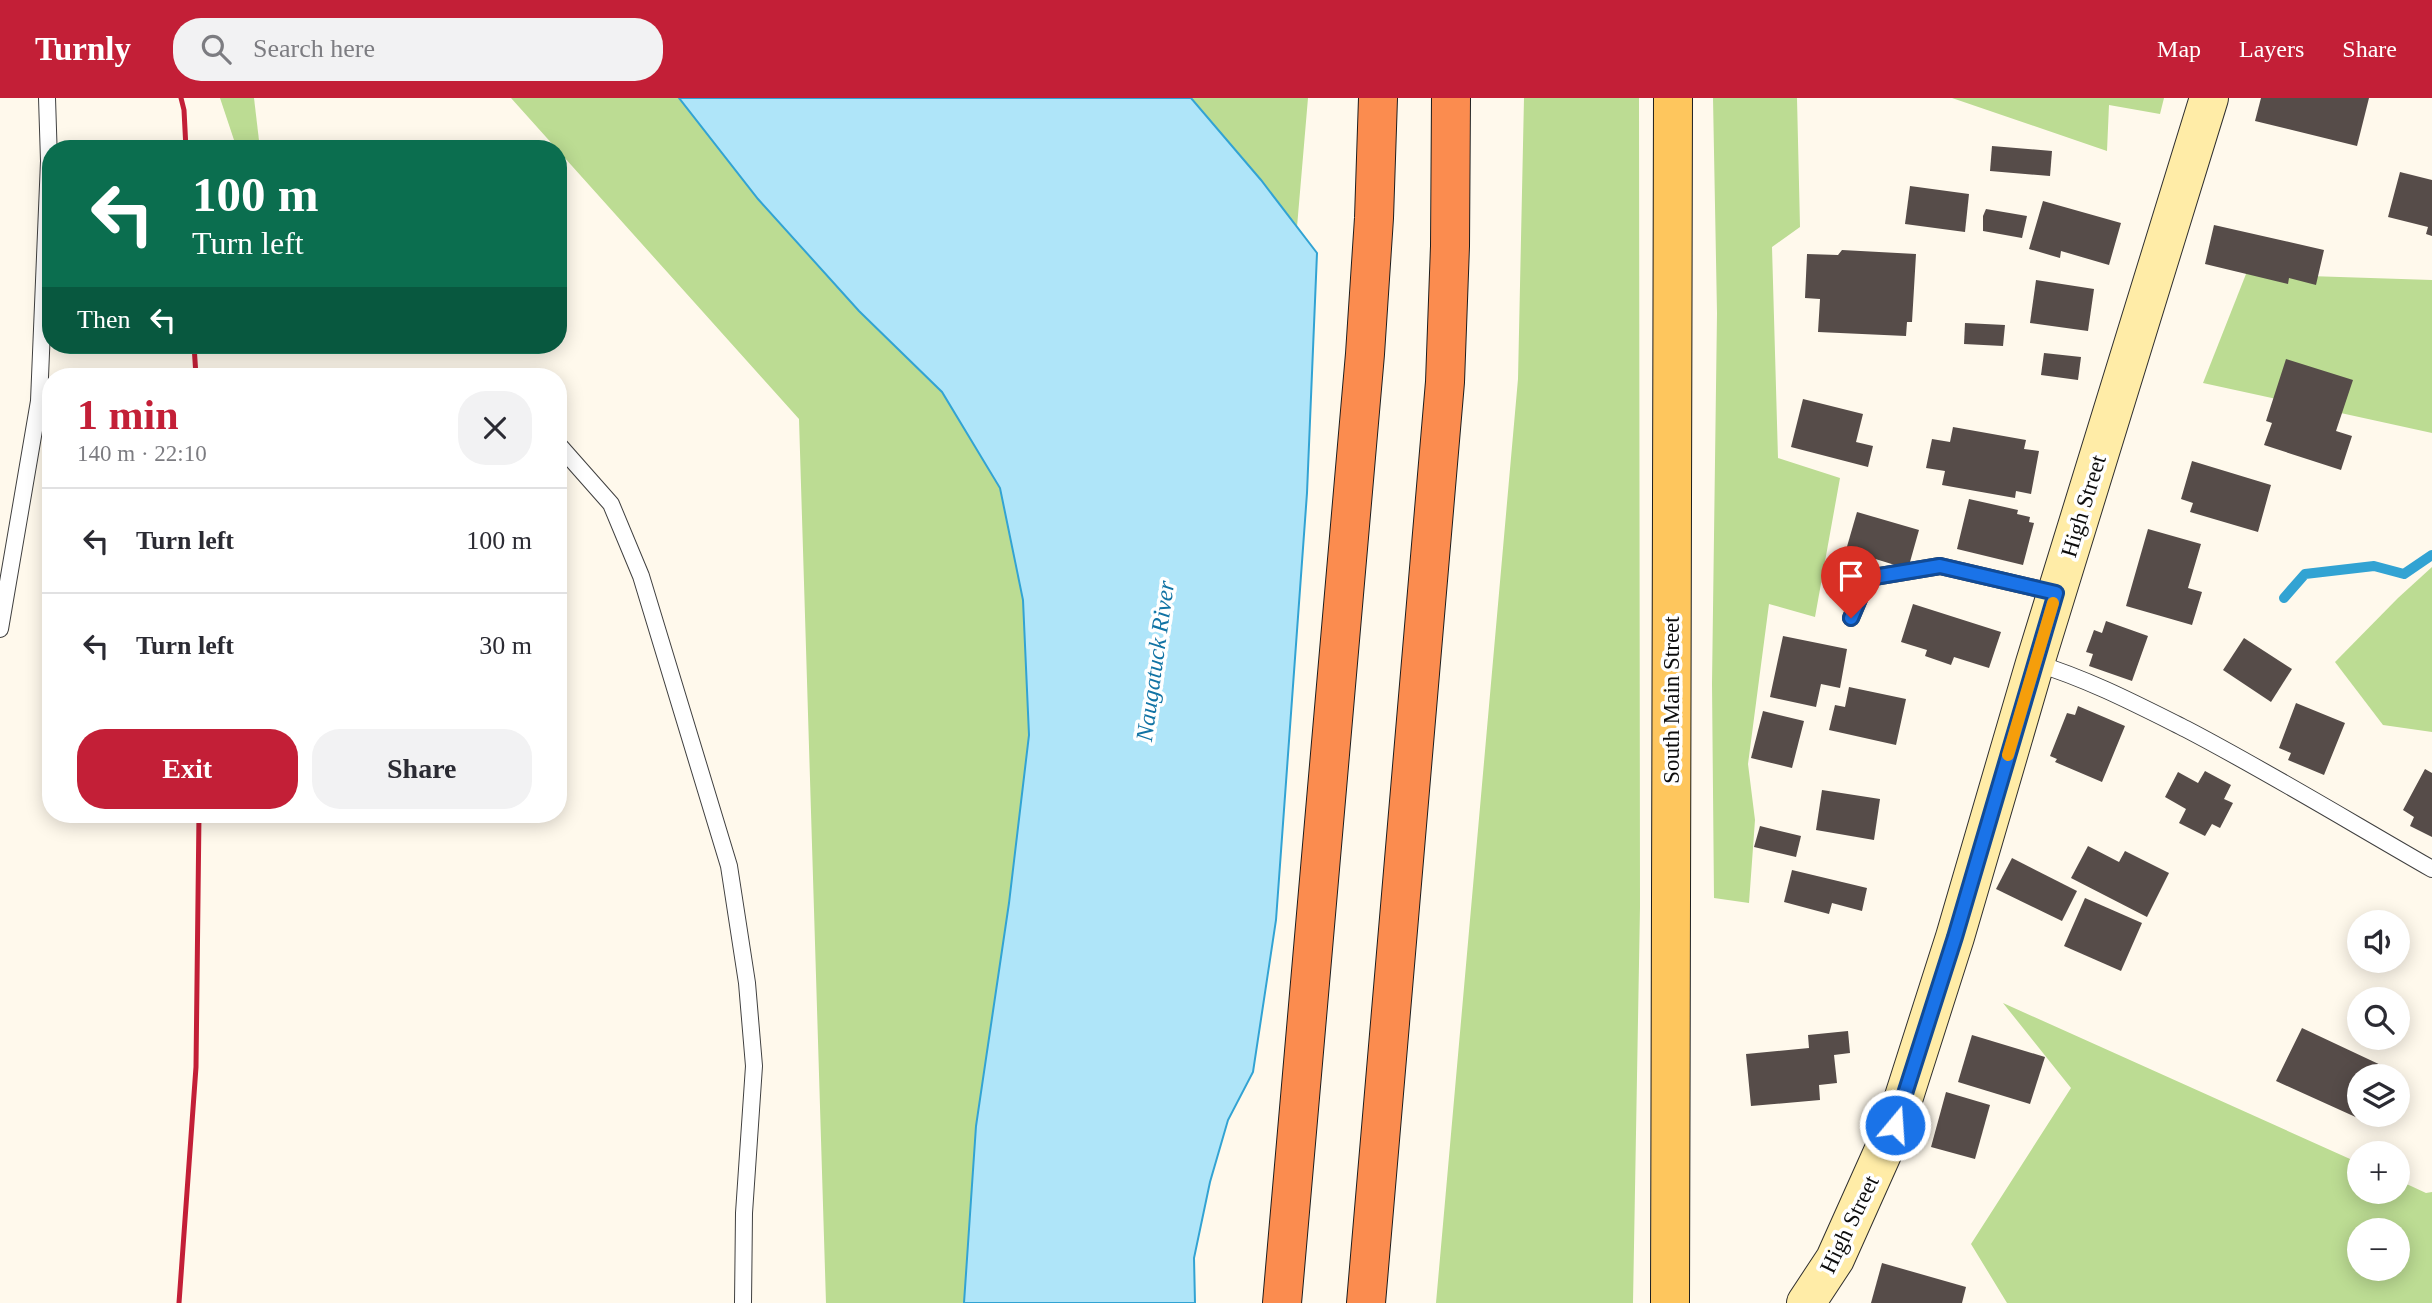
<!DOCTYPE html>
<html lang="en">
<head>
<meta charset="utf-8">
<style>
	body { margin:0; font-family:"Times New Roman",serif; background:#f2f2f3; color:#2b2b33; height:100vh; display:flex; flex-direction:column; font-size:26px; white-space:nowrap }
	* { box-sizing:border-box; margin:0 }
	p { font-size:23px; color:#7c7c81 }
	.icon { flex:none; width:38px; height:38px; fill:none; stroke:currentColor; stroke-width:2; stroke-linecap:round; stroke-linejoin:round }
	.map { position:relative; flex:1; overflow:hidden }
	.panel { position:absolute; left:42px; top:270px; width:525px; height:455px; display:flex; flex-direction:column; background:#fff; border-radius:28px; box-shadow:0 4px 18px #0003 }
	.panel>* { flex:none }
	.hud { position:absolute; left:42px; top:42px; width:525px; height:214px; border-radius:28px; box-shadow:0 4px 18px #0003; background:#0b6e4f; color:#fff; overflow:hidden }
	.tools { position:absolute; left:2347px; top:812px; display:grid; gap:14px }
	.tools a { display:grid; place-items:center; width:63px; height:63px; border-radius:50%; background:#fff; box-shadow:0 4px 18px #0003; font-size:35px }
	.pin { position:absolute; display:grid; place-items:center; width:60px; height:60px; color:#fff; margin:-72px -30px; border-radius:50% 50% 50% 0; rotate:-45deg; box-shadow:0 0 7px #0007 }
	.pin .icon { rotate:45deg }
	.me { position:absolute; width:77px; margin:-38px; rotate:18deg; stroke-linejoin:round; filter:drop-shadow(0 0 5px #0008) }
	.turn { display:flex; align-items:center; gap:24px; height:147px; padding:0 35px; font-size:32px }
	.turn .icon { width:91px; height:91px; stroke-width:2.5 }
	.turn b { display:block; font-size:49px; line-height:60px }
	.then { display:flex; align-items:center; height:66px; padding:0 35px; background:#0003; gap:14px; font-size:26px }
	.round { display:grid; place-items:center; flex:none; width:74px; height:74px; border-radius:28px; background:#f2f2f3 }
	.headline { display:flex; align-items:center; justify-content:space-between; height:119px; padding:0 35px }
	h1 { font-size:42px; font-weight:700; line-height:52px; color:#c31f37 }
	.cta { display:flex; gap:14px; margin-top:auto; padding:14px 35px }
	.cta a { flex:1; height:80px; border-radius:28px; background:#c31f37; color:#fff; font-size:28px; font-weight:700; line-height:80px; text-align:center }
	.cta a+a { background:#f2f2f3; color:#2b2b33 }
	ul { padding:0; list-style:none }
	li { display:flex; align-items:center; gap:21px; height:105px; padding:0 35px; border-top:2px solid #e1e1e2 }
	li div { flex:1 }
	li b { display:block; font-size:26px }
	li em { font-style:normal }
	header { display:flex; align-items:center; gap:42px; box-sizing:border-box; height:98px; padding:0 35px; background:#c31f37; color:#fff }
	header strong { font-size:33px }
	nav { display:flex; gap:38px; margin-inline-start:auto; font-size:24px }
	.search { width:490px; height:63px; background:#f2f2f3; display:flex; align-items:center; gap:18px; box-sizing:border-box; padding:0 24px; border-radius:28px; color:#7c7c81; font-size:26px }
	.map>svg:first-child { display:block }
	.forest { fill:#bcdc93; fill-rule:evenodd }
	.water { fill:#afe5f9; stroke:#32a3d3; stroke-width:2 }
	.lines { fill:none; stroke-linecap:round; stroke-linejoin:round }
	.stream { stroke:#32a3d3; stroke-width:10 }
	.building { fill:#564c49 }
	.lane-casing { stroke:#404040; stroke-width:18 }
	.secondary-casing { stroke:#2f2f2f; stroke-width:40 }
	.primary-casing { stroke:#1e1e1e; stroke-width:40 }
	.highway-casing { stroke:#1e1e1e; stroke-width:40 }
	.lane { stroke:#fff; stroke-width:16 }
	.secondary { stroke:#ffeca7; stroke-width:38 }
	.primary { stroke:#fec65d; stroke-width:38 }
	.highway { stroke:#fb8c4f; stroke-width:38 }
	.rail { stroke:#c31f37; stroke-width:5 }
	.route-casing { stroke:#114b97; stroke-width:18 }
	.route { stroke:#1a73e8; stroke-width:12 }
	.slow { stroke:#f59e0b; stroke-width:12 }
	.labels { text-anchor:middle; stroke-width:7; stroke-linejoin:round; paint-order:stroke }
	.street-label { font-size:23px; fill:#0d0d0d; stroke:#fff }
	.water-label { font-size:24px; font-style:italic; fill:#1173a4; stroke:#fff }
</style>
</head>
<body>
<header>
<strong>Turnly</strong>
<div class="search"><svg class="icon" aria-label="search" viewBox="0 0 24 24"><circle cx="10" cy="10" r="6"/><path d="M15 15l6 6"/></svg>Search here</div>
<nav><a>Map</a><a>Layers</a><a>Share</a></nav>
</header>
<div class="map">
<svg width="2432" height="1205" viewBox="0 0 2432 1205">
	<rect width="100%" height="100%" fill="#fff9ec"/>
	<g class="forest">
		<polygon points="220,0 254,0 260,51 237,51"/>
		<polygon points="511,0 679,0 758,101 859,213 942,294 1000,389 1023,502 1029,637 1009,805 976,1028 964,1205 826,1205 799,321"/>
		<polygon points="1191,0 1308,0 1297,129 1261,82"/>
		<polygon points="1524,0 1639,0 1640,809 1633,1205 1436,1205 1518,281"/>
		<polygon points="1713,0 1797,0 1800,129 1772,149 1778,360 1840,380 1815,519 1769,506 1748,666 1755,722 1749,805 1714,800 1712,586 1717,215"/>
		<polygon points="1952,0 2164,0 2160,16 2109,7 2107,53"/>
		<polygon points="2246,176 2432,182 2432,335 2203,285"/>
		<polygon points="2432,469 2432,634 2383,627 2335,564 2398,500"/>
		<path d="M2003,905l356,160v29h39v-12l28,13 6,-1v111h-425l-36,-59 100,-156zM2359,1132h39v39h-39z"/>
	</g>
	<polygon class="water" points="679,0 1191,0 1261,82 1317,155 1307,395 1276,822 1253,974 1228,1022 1210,1084 1194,1160 1195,1205 964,1205 976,1028 1009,805 1029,637 1023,502 1000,390 942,294 859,213 758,101"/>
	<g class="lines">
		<polyline class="stream" points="2284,500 2305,476 2374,468 2404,476 2432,457"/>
	</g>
	<g class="building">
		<polygon points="2261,0 2369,0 2357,48 2255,23"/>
		<polygon points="1992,48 2052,53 2050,78 1990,73"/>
		<polygon points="2400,74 2432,82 2432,138 2426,136 2428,129 2388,119"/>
		<polygon points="1910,88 1969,96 1965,134 1905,126"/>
		<polygon points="2043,103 2121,125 2109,167 2061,153 2060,160 2029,151"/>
		<polygon points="1986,111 2027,118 2022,140 1983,133 1983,118"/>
		<polygon points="2214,127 2324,152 2316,187 2289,180 2288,186 2205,166"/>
		<polygon points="1842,152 1916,156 1912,224 1907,224 1906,238 1818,234 1820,201 1805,200 1807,156 1838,157"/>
		<polygon points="2036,182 2094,191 2088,233 2030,225"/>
		<polygon points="1965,225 2005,227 2003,248 1964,246"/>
		<polygon points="2044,255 2081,259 2078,282 2041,277"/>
		<polygon points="2286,261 2353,282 2336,333 2352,338 2341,372 2264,347 2272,325 2266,323"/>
		<polygon points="1803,301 1863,316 1856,344 1873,348 1868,369 1791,349"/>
		<polygon points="1953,329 2026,342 2024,351 2039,353 2031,396 2016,393 2015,400 1942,387 1945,373 1926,370 1932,341 1950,344"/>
		<polygon points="2192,363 2271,387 2258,434 2190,414 2193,405 2181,401"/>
		<polygon points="1969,401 2018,412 2017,416 2030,419 2029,424 2034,425 2023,467 1957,451"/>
		<polygon points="1857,414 1919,432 1908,471 1846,452"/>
		<polygon points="2148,431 2201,446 2188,490 2202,494 2192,527 2126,508"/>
		<polygon points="1913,506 2001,534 1989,570 1954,559 1951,567 1925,558 1927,552 1901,544"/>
		<polygon points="2106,523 2148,538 2132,583 2089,568 2093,556 2086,554 2094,532 2102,535"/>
		<polygon points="1783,538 1847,551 1840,590 1821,586 1816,609 1770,599"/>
		<polygon points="2244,540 2292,571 2271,604 2223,572"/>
		<polygon points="1849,589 1906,601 1896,647 1829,632 1835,607 1845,609"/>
		<polygon points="2296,605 2345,625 2324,677 2288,662 2291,655 2279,650"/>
		<polygon points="2078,608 2125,628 2102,684 2055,664 2057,661 2050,658 2067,615 2075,617"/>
		<polygon points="1763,613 1804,623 1792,670 1751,660"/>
		<polygon points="2425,671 2432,675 2432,739 2410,728 2414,719 2403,712"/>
		<polygon points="2205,673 2231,687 2224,701 2233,705 2220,730 2212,726 2205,738 2179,725 2186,711 2165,699 2178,674 2198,685"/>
		<polygon points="1822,692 1880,701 1874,742 1816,732"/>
		<polygon points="1760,728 1801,738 1796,759 1754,749"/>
		<polygon points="2088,748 2119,764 2125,753 2169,775 2147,819 2071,780"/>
		<polygon points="2012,760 2077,793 2062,823 1996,791"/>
		<polygon points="1792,772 1867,790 1862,813 1832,805 1829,816 1784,804"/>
		<polygon points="2085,800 2142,825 2121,873 2064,848"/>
		<polygon points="2302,930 2385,969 2381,978 2359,978 2359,1017 2363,1017 2360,1021 2276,983"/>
		<polygon points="1848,933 1850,955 1834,957 1837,985 1819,987 1820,1002 1751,1008 1746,956 1809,950 1808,937"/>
		<polygon points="1972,937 2045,959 2030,1006 1958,984"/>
		<polygon points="1946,994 1990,1007 1975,1061 1931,1049"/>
		<polygon points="1882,1165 1966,1189 1962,1205 1871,1205"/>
	</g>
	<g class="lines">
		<g class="lane-casing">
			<g id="lane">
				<polyline points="558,346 611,406 641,478 729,768 747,885 754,968 744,1115 743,1205"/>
				<polyline points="1851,520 1868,480 1940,468 2056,495"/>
				<polyline points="0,531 39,303 49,63 47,0"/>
				<path d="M2035,565c53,16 101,41 151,66 84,44 164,93 246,140"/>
			</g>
		</g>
		<g class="secondary-casing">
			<polyline id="secondary" points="1806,1205 1835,1161 1895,1027 1955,839 2035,565 2209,0"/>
		</g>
		<g class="primary-casing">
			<polyline id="primary" points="1670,1205 1673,0"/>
		</g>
		<g class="highway-casing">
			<g id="highway">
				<polyline points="1282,1205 1365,256 1374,120 1378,0"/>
				<polyline points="1366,1205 1445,284 1450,148 1451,0"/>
			</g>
		</g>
		<use href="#lane" class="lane"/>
		<use href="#secondary" class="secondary"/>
		<use href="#primary" class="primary"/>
		<use href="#highway" class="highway"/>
		<g class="rail">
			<polyline points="181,0 184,12 186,51"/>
			<polyline points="194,247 196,278"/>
			<polyline points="179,1205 196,969 199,716"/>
		</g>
	</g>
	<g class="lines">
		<g class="route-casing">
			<polyline id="route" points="1851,520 1868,480 1940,468 2056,495 1955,839 1895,1027"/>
		</g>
		<use href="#route" class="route"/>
		<polyline class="slow" points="2008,657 2053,505"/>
	</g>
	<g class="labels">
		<g class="street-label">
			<text transform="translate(2083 408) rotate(-73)" y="8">High Street</text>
			<text transform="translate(1671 602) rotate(-90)" y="8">South Main Street</text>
			<text transform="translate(1849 1126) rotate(-64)" y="8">High Street</text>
		</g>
		<g class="water-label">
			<text transform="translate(1155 563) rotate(-82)" y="8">Naugatuck River</text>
		</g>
	</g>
</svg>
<div class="tools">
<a><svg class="icon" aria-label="sound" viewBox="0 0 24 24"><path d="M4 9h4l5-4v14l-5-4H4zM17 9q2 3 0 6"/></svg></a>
<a><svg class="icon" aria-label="search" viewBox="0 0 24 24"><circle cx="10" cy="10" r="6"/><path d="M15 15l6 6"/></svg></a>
<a><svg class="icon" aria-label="layers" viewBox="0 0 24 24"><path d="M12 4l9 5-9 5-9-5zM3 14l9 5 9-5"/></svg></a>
<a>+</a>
<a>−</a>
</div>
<div class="pin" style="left:1851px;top:520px;background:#d93025"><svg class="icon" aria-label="arrive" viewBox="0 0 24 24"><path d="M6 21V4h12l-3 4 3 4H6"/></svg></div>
<svg class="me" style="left:1895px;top:1027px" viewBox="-20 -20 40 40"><circle r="17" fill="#1a73e8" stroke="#fff" stroke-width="3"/><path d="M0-11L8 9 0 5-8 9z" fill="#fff"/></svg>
<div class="hud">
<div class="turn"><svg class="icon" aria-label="left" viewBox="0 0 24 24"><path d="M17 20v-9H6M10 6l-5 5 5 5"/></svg><div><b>100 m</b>Turn left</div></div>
<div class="then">Then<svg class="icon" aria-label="left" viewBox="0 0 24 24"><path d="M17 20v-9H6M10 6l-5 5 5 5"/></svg></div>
</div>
<section class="panel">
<div class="headline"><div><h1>1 min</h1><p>140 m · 22:10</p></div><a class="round"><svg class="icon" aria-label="close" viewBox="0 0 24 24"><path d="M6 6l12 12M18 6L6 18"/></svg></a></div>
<ul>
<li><svg class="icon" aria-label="left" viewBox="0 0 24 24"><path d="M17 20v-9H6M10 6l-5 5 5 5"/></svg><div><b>Turn left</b></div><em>100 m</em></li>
<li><svg class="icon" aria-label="left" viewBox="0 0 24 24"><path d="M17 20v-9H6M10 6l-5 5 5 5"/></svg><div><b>Turn left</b></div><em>30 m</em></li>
</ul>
<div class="cta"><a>Exit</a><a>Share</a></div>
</section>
</div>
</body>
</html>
